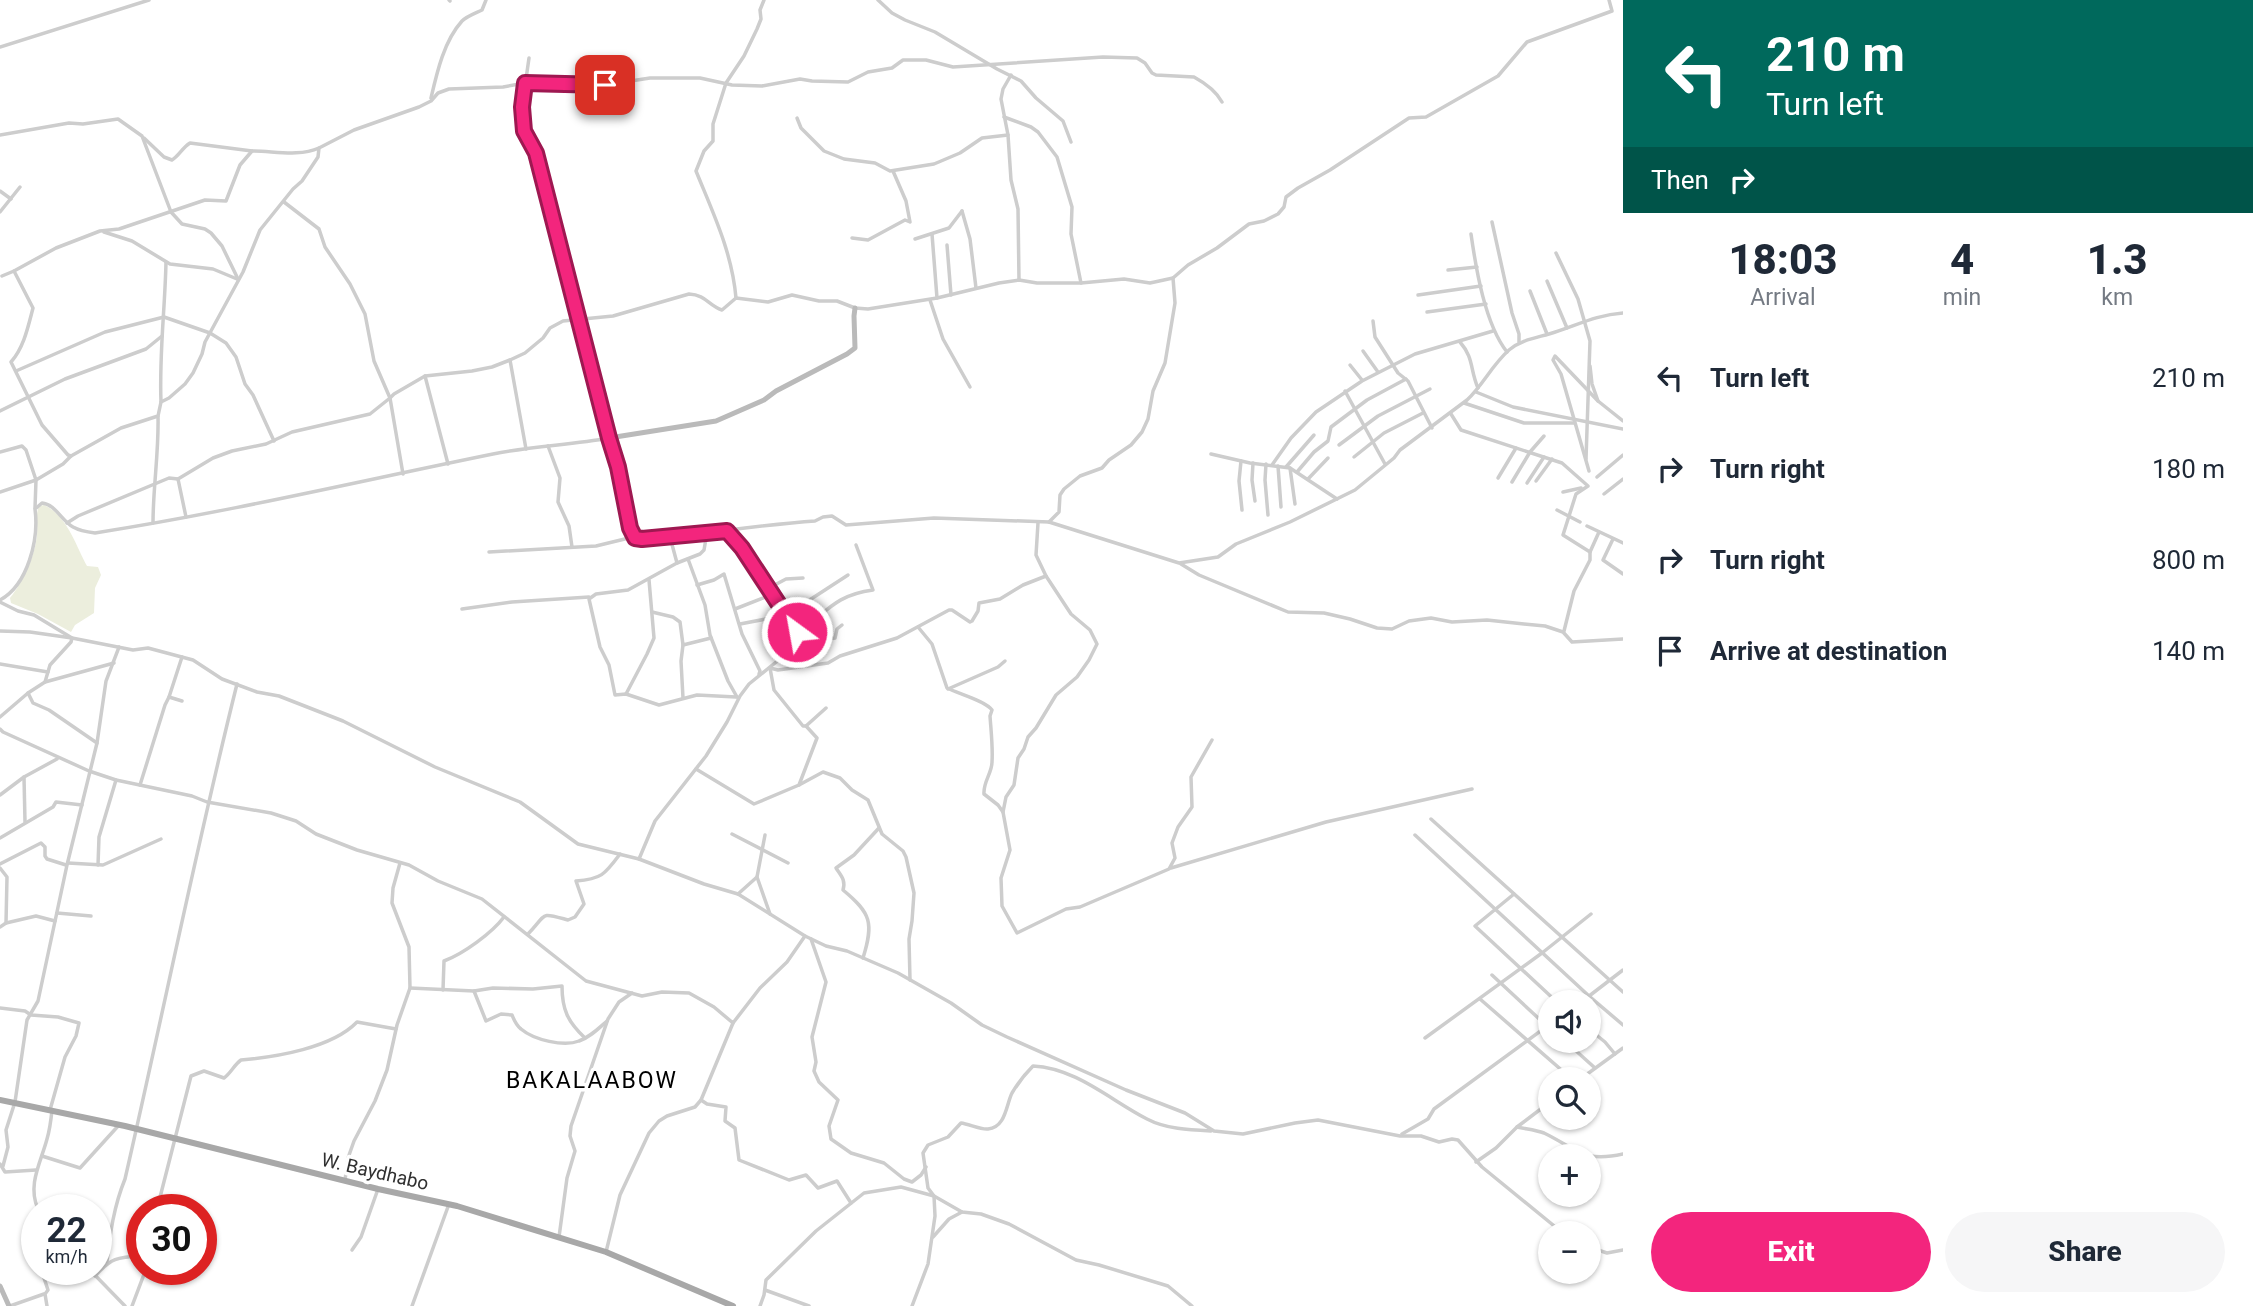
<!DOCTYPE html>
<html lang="en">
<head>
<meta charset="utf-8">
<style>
	body { margin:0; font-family:Roboto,sans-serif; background:#f6f6f7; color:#1f2937; height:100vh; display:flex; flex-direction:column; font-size:26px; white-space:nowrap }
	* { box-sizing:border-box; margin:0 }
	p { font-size:23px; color:#747a83 }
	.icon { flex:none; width:38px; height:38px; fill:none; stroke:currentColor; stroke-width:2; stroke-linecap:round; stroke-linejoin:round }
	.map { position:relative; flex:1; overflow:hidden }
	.details { display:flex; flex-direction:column; background:#fff; width:630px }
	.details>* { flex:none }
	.top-card { background:#00695c; color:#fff; overflow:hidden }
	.controls { position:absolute; left:1538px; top:990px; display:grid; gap:14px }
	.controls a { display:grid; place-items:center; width:63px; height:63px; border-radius:50%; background:#fff; box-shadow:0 2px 5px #0004; font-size:35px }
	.speed { position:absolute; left:21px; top:1194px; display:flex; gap:14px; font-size:35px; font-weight:700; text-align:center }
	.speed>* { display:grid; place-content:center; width:91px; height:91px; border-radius:50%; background:#fff; box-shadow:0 2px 5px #0004; line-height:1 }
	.speed small { font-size:18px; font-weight:400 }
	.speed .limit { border:10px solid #d22; background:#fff; color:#111 }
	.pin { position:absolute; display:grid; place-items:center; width:60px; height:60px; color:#fff; margin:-30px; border-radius:14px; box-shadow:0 4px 10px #0006 }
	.me { position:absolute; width:77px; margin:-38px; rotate:328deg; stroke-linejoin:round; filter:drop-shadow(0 0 5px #0008) }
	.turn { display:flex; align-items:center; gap:24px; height:147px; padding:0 28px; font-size:32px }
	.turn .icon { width:91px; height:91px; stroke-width:2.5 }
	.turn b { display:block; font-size:49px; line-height:60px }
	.then { display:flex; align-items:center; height:66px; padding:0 28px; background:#0003; gap:14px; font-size:26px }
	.eta { display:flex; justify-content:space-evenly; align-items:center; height:119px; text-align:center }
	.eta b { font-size:42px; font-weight:800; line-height:49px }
	.cta { display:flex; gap:14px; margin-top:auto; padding:14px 28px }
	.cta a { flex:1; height:80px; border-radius:42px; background:#f3257d; color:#fff; font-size:28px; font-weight:800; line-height:80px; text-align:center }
	.cta a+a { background:#f6f6f7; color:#1f2937 }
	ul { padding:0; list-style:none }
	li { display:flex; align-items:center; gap:21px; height:91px; padding:0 28px }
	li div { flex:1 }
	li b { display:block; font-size:26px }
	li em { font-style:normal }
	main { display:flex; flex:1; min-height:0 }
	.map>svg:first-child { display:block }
	.green { fill:#eceedd }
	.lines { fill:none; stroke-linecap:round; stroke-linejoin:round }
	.street { stroke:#cdcdcd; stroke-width:3.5 }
	.secondary { stroke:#bababa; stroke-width:5 }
	.primary { stroke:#a8a8a8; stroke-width:6 }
	.route-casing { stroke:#9e1851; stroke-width:18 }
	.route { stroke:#f3257d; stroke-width:12 }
	.labels { text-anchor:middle; stroke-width:7; stroke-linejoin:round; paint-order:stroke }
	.street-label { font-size:19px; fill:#303030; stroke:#fff }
	.quarter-label { font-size:23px; letter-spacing:2px; fill:#000; stroke:#fff }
</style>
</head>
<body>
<main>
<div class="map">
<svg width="1623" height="1306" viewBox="0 0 1623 1306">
	<rect width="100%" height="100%" fill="#fff"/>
	<path class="green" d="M44,505c23,10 32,41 43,61l11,1 3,8 -6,13 -1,25 -19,12 -4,7 -33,-18 -27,-11 -1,-5c13,-16 25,-42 27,-63 1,-10 -2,-20 2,-29z"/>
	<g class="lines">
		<g class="street">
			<polyline points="449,0 450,1"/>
			<polyline points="878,0 892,13 905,20 935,32 997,69 1021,81 1036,98 1063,121 1071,142"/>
			<polyline points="0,47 149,0"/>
			<polyline points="529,58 522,107 524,131 536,153 609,438"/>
			<polyline points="1011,75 1003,89 1001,99 1008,135 1011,180 1018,209 1019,280"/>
			<path d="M431,98c6,-26 13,-57 31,-77 5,-5 14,-8 20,-11l4,-10"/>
			<polyline points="1004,117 1031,127 1038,132 1057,157 1072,207 1071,234 1081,283"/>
			<polyline points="797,118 801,128 824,151 844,159 875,163 890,171 934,164 960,153 982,138 1008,135"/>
			<polyline points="0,135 69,123 83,124 118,119 142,136 171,212 182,224 205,229 211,233 222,246 238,279"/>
			<path d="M144,138l20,19 8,3c7,-4 10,-12 18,-17l62,8"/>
			<polyline points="0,191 11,199"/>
			<polyline points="962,211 970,239 976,288"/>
			<polyline points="0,212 20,187"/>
			<polyline points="1492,222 1512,313 1519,334 1519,342"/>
			<polyline points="104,232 132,241 170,264 213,269 237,279"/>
			<polyline points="932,234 937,298"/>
			<path d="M1471,234c5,35 14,90 36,118"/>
			<polyline points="852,238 868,240 905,220 910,222 906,201 893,171"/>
			<polyline points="915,239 949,228 962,211"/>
			<polyline points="947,245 951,295"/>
			<polyline points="1556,253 1578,299 1590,341 1586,459"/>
			<polyline points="1448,270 1477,267"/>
			<path d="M14,271l42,-23 44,-17 19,-2 86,-29 21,1 14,-36 12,-14c22,0 47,6 67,-3"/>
			<path d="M2,276l12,-5 19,37c-5,19 -9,39 -22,54l31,63 26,30 3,1"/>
			<polyline points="1547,281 1567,328"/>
			<polyline points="1530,291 1547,334"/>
			<polyline points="1418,295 1481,286"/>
			<path d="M736,298c-4,-46 -23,-85 -40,-127l8,-20 9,-10v-17l13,-41 18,-27 13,-27 4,-10 -1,-9 4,-10"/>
			<polyline points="930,300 943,339 970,387"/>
			<polyline points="1427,312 1486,304"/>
			<polyline points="1373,321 1375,337 1398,373 1408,381 1432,428"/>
			<path d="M1460,342c14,16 10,28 18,46"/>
			<polyline points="1363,351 1378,372"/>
			<polyline points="510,360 526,449"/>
			<polyline points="1350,365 1362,380"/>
			<polyline points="1590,366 1592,384 1598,401 1623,421"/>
			<polyline points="16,371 105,332 164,317 210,333 226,343 236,357 245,384 253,395 274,441"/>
			<polyline points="425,376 448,464"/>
			<polyline points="1345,391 1385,464"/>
			<polyline points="1476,392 1513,407 1623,429"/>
			<path d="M161,402c-2,-47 4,-93 5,-140"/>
			<polyline points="1464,403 1524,423 1574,423"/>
			<polyline points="0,411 65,379 146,349 162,336"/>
			<polyline points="1451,414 1461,430 1562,463 1588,486 1576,494 1563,535 1590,552"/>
			<polyline points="1339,445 1378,416 1430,389"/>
			<polyline points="548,446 560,478 558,502 569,526 572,547"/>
			<polyline points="0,452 22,446 26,450 36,480 35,508"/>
			<polyline points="1211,454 1250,463 1290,468 1337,499"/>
			<polyline points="1354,457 1384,433 1423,413"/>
			<polyline points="1241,461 1239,481 1242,510"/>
			<polyline points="1253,463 1252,480 1255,501"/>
			<polyline points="1266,464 1265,480 1268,515"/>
			<polyline points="1272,465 1291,438 1316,412 1362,381 1415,354 1493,331"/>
			<polyline points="1278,466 1281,507"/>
			<polyline points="1286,467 1314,435"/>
			<polyline points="1290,468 1295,504"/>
			<polyline points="1589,471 1561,374 1553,360 1555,356 1598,401"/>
			<polyline points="1297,472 1314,452 1328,441 1331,427 1367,400 1406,379"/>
			<path d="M403,474l-13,-76 4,-4 31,-18 47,-5 20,-4 18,-7 15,-7 18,-15 7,-10 13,-7 50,-5 76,-22c17,1 19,11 33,16l14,-12 32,4 24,-7 27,6h18l18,7 13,1 69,-11 62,-15 20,-3 18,3h44l43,-4 26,4 23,-5"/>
			<polyline points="1597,477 1623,455"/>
			<polyline points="1498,478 1516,448"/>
			<polyline points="1308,479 1328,458"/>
			<polyline points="1536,481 1552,459"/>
			<polyline points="1512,482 1530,452 1544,436"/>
			<polyline points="1527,483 1544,457"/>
			<path d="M0,492l36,-12 27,-16 8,-8 50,-28 37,-12 3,-14 8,-4 16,-14 8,-11 9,-19 3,-12 38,-70 17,-42 33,-41 9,-8 16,-24 1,-9 35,-18 65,-23 12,-6 7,-8 11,-4 54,-2 22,-4 80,2 45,-7h50l32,7 30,1 38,-7 12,2 36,1 20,-10 24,-4 11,-8h23l27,7 150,-10 34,1 8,5 7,10 4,2 38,2c11,6 22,14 28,25"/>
			<polyline points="1563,492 1581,488"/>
			<polyline points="1604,494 1623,479"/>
			<polyline points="1557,510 1580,522"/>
			<polyline points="186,517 178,479 213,458 232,451 266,444 292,432 370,414 390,398 374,361 365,314 350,284 325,247 319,229 284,202"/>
			<path d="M1049,522l130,41 39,-6 18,-13 54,-22 65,-32 39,-32 6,-8 67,-50c16,-15 25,-35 42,-50 12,-10 26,-12 40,-16 27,-8 46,-19 74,-21"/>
			<polyline points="67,523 78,516 169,478 178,479"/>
			<path d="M153,523c0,-36 6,-71 5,-107"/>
			<polyline points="1587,526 1623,543"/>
			<polyline points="707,533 704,550 700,554 677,563 628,590 596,594 589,599 600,647 609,665 615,695 626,694 659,705 697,695 736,697"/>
			<polyline points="670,537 677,563"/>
			<polyline points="1613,539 1603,560 1623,574"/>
			<polyline points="489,552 596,546 633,537"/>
			<polyline points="688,559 705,605 710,635 728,681 737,697"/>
			<polyline points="1181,564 1199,575 1288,612 1324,613 1350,619 1377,628 1392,629 1409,621 1431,618 1452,622 1487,620 1524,624 1545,626 1563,632 1572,642 1623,639"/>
			<polyline points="697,585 714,580 724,574 742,634 760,671 759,674"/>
			<polyline points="769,588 786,579 803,578"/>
			<path d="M0,600c28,-15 39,-61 35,-91l7,-6c13,1 20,18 31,24 7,4 14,5 22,6 134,-21 265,-52 398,-79 38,-8 78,-9 116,-16l9,29 12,61 5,10 7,1c58,-4 115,-14 173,-18l8,-4 9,-1 14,9 88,-7 115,4 10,-10 1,-17 4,-6 16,-13 22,-8 7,-8 22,-15 11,-13 6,-13 5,-28 12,-28 10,-60 -2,-25 15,-13 29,-17 32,-24 15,-3 14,-7 6,-7 2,-10 12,-9 32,-18 79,-52 17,-1 72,-41 29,-34 85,-31 -3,-11"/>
			<polyline points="0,602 18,611 34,615 72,638 133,650 148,648 193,660 222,679 257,692 279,696 343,721 435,767 520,802 578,844 639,859 704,884 738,894 805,936 826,946 847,951 898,973 951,1003 982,1025 1007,1037 1126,1090 1185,1113 1214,1131 1243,1134 1295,1123 1318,1120 1400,1136 1421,1136 1439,1142 1452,1139 1458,1140 1482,1167 1564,1234"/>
			<polyline points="462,609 512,602 589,597"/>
			<polyline points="735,609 773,594"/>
			<polyline points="652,612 673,617 680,622 683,645 711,638"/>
			<polyline points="785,612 808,601 848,575"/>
			<polyline points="740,624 766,619 784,611"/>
			<path d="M918,627l14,17 15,44c12,6 39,13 45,22l-2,6c1,15 3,31 2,46 0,11 -9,20 -8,32l14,11 5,7 7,38 -9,28 1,28 15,27 49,-24 14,-2 89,-38 6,-11 -3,-15 6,-16 14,-20 -1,-30 21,-37"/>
			<polyline points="0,631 30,632 72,638 71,642 50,665 45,682 28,693 0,717"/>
			<polyline points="1564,631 1574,591 1590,560 1590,552 1599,532"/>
			<path d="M798,633c29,-21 37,-38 75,-43l-17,-45"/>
			<polyline points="802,641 814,642 835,638 837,629 842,625"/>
			<polyline points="0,664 48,672"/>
			<polyline points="45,682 114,663"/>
			<polyline points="948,689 998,667 1005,661"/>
			<polyline points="626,694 647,654 654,638 649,580"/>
			<polyline points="169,697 182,657"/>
			<polyline points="683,698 681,661 683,645"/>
			<polyline points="826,708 806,726 803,726 774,690 770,668 778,670 828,663 840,656 897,638 949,610 952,610 970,622 972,621 978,611 979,603 1000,599 1023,585 1046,576 1036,555 1038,523"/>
			<polyline points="0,729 3,732 89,771 116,780 192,796 207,802 271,813 296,821 316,834 357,850 409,865 438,881 482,899 586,981 642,996 662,992 689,993 714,1007 733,1023 760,988 787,962 805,936"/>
			<polyline points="97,743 106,681 119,647"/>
			<polyline points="696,769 754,804 799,785 817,738 806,726"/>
			<polyline points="24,777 25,822"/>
			<polyline points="140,785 165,705 169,697 182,701"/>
			<polyline points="799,785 823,772 840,778 852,790 868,800 882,834 903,851 906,857 914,893 912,921 909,939 910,980"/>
			<polyline points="0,795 24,777 57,759"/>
			<polyline points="1003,812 1006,797 1014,785 1018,758 1024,749 1028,737 1036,728 1056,695 1077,677 1089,660 1097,644 1090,630 1071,614 1046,576"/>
			<polyline points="1431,819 1623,992"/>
			<polyline points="732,834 788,863"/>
			<polyline points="1415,835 1589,996 1623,1025"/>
			<polyline points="0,838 53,807 56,802 82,805"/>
			<path d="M639,859l16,-38 51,-65 21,-34 13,-26 9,-12 53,-43c-16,-34 -49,-82 -75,-110"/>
			<polyline points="68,863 103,865 161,839"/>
			<polyline points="0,864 41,843 45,847 45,856 47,859 66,865"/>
			<polyline points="98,865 99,837 116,780"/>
			<polyline points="0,868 7,877 6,923 0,927"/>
			<polyline points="1171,868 1326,822 1472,789"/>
			<polyline points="757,877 770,914"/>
			<polyline points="738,894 757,877 765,835"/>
			<polyline points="1514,894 1475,926 1558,1003"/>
			<polyline points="57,913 91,916"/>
			<polyline points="6,923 36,916 55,921"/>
			<path d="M528,934c20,-21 11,-22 40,-14l7,-3 9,-13 -8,-23c26,-2 29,-7 44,-27"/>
			<polyline points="811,939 826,982 812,1037 816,1062 814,1071 819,1082 838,1100 829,1126 831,1139 851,1153 884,1163 904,1179 912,1182 921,1175 926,1167"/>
			<path d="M863,958c11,-35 8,-45 -20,-68 3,-10 -2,-14 -7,-22l18,-13 25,-27"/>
			<polyline points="1492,975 1550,1029"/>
			<path d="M410,988l64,3 19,-3 40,1 29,-3c0,24 6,36 23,52"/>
			<path d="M443,990l1,-29c19,-7 48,-28 60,-44"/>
			<path d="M474,991l12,30 15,-7 11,1c2,5 5,11 9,14 13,11 43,18 58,12 11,-4 19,-12 28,-20"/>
			<polyline points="1480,999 1573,1080"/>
			<polyline points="1580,1003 1623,970"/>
			<polyline points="0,1008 25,1011 31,1015 58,1017 79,1023 76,1036 65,1057 50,1110"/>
			<polyline points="1589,1029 1605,1042 1615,1054"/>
			<polyline points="1425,1038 1542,953 1591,914"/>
			<polyline points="1565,1041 1595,1068"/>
			<polyline points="1579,1080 1623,1048"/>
			<polyline points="701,1100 707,1104 726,1107 725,1121 735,1128 739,1160 789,1180 806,1175 818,1188 837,1181 851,1203"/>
			<polyline points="1517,1127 1550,1102"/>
			<polyline points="1402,1134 1428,1119 1434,1109 1550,1024"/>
			<polyline points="42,1156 80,1168 119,1125"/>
			<path d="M1476,1162l20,-14 21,-21c9,2 19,3 27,6 33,16 39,30 79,21"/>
			<polyline points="0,1164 5,1172 36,1170"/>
			<polyline points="3,1166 8,1147 6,1130 15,1102 27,1020 38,1001 67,865 97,743 49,710 33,703 28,693"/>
			<polyline points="345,1180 348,1158 354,1141 375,1101 387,1070 397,1025 410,988 409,947 392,903 393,888 400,863"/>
			<path d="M38,1209c-11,-24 3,-47 9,-70 3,-10 4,-19 5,-29"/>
			<path d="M157,1209l34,-133 13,-5 20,7c7,-5 10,-13 17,-18 35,-3 91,-12 116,-38l39,7"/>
			<polyline points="37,1219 32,1225 37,1254"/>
			<polyline points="559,1237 567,1178 575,1151 570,1136 571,1126 608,1019 619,1002 632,993"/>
			<polyline points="933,1237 949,1219 962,1212"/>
			<polyline points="1589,1247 1607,1253 1623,1250"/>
			<polyline points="352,1250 361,1237 378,1189"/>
			<polyline points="606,1252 620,1195 649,1133 659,1121 667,1116 695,1107 701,1100 733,1023"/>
			<path d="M107,1262c3,-29 7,-56 18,-83 38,-165 71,-331 112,-495"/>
			<polyline points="41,1269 48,1290 45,1294 47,1306"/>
			<polyline points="89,1269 125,1306"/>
			<path d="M95,1276c16,-18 22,-19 47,-20"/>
			<polyline points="765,1290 809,1306"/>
			<polyline points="10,1306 44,1294"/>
			<polyline points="132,1306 146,1269"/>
			<polyline points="412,1306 449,1204"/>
			<polyline points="760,1306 764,1295 766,1280 816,1231 864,1193 901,1187 934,1196 962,1212 981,1214 1009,1224 1076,1260 1099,1265 1168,1286 1192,1306"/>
			<path d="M912,1306l16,-42 7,-48 -1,-20 -6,-8 -5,-35 5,-8 20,-8 13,-14c8,1 20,7 27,6 18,-2 18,-24 24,-36 6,-10 12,-18 21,-27 43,2 77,34 114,53 19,10 42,11 64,12"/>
		</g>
		<g class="secondary">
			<polyline points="609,438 716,421 764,400 776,391 847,354 855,348 854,316 855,308"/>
			<polyline points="0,1286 9,1306"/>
		</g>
		<polyline class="primary" points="0,1100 125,1126 378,1189 457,1206 606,1252 733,1306"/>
	</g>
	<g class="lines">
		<g class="route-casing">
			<polyline id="route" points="605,85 525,83 522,107 524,131 536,153 609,438 618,467 630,528 635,538 642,539 727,531 742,548 797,632"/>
		</g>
		<use href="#route" class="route"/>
	</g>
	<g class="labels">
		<g class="street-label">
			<text transform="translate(375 1171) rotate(13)" y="7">W. Baydhabo</text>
		</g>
		<g class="quarter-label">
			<text x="592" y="1088">BAKALAABOW</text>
		</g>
	</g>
</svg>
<div class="controls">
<a><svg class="icon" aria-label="sound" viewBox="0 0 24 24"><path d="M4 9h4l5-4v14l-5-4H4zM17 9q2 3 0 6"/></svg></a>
<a><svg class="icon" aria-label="search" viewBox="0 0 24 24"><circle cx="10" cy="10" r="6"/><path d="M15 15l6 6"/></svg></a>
<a>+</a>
<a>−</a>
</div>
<div class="speed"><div>22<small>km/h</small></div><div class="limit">30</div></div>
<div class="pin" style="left:605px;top:85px;background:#d93025"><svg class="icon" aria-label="arrive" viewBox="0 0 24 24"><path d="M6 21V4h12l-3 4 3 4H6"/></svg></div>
<svg class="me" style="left:797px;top:632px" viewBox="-20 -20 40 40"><circle r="17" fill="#f3257d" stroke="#fff" stroke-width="3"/><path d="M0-11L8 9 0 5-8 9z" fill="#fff"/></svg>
</div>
<section class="details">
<div class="top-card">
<div class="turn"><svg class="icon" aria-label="left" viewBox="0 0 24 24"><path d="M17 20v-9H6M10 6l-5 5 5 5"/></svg><div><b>210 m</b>Turn left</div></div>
<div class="then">Then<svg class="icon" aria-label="right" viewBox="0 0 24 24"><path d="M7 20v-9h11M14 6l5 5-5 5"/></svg></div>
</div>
<div class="eta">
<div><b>18:03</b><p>Arrival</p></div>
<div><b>4</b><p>min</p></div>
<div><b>1.3</b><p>km</p></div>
</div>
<ul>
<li><svg class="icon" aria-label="left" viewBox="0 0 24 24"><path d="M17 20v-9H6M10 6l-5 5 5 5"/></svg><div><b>Turn left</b></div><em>210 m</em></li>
<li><svg class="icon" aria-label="right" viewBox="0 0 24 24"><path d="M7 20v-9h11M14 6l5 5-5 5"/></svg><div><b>Turn right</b></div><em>180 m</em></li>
<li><svg class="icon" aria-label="right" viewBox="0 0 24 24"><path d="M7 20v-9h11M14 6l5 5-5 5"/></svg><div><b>Turn right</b></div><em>800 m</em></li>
<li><svg class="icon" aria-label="arrive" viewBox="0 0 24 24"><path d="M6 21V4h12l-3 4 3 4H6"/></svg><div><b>Arrive at destination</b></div><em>140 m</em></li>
</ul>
<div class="cta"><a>Exit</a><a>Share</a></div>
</section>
</main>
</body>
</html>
